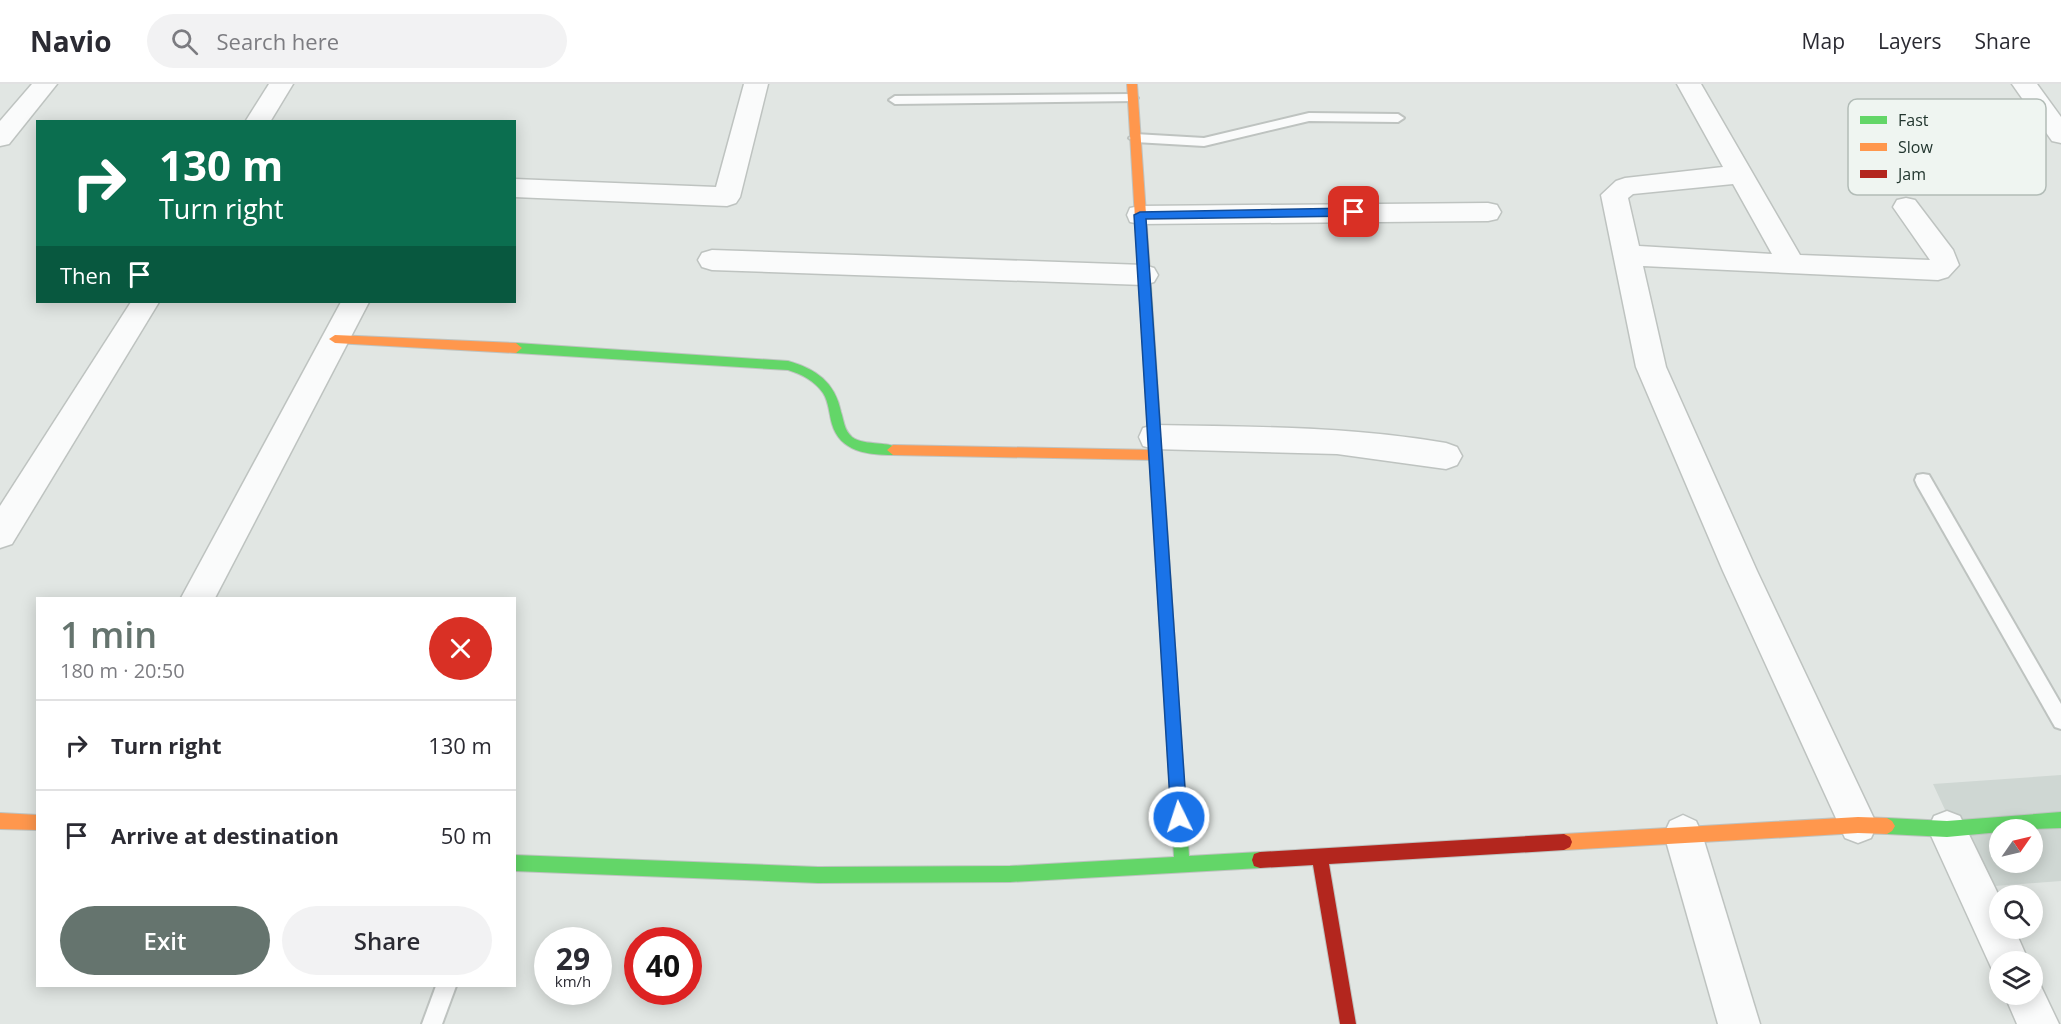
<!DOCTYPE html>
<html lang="en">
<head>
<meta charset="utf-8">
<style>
	body { margin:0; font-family:"Open Sans",sans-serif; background:#f2f2f3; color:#2b2b33; height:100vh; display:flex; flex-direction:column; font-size:22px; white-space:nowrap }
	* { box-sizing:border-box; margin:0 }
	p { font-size:20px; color:#7c7c81 }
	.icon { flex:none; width:33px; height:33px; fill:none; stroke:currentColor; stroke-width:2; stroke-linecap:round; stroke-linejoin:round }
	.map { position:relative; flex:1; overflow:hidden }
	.drawer { position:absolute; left:36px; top:513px; width:480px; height:390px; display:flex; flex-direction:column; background:#fff; border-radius:0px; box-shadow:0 3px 15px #0003 }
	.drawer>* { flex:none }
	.hud { position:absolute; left:36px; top:36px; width:480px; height:183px; border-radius:0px; box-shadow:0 3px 15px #0003; background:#0b6e4f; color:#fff; overflow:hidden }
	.needle { width:39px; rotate:56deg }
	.controls { position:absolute; left:1989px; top:735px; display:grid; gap:12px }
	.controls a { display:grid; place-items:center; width:54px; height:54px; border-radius:50%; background:#fff; box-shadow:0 3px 15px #0003; font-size:30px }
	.speed { position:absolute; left:534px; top:843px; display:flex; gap:12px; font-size:30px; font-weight:700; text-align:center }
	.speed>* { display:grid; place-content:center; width:78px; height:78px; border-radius:50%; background:#fff; box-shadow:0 3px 15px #0003; line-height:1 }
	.speed small { font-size:15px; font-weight:400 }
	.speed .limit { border:9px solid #d22; background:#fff; color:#111 }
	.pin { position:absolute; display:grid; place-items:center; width:51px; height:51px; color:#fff; margin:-26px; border-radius:12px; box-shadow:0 3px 9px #0006 }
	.me { position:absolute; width:66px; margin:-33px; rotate:356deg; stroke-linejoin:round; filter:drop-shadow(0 0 4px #0008) }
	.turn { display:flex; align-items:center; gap:21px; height:126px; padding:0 24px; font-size:27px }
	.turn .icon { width:78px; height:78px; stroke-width:2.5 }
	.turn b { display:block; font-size:42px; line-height:51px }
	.then { display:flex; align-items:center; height:57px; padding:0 24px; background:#0003; gap:12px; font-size:22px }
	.round { display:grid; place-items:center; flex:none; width:63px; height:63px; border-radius:32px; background:#f2f2f3 }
	.summary { display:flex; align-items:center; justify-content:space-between; height:102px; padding:0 24px }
	h1 { font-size:36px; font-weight:600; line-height:45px; color:#65746e }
	.cta { display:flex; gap:12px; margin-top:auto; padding:12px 24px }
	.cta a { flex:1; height:69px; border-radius:36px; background:#65746e; color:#fff; font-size:24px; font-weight:600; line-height:69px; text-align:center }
	.cta a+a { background:#f2f2f3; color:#2b2b33 }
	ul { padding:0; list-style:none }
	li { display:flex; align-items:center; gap:18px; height:90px; padding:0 24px; border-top:2px solid #e1e1e2 }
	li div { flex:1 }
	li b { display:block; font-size:22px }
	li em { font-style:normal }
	header { display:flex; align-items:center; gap:36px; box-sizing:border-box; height:84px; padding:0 30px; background:#fff; border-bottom:2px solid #e1e1e2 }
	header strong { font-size:28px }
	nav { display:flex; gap:33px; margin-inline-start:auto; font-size:21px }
	.search { width:420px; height:54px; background:#f2f2f3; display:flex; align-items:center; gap:15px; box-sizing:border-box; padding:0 21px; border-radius:33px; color:#7c7c81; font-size:22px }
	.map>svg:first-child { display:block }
	.built { fill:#cfd7d3; fill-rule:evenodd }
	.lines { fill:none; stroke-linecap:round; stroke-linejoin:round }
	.lane-casing { stroke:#bec3c0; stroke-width:4 }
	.street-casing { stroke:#bec3c0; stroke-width:3 }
	.fast-casing { stroke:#bec3c0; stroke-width:2 }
	.slow-casing { stroke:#bec3c0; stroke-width:2 }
	.jam-casing { stroke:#bec3c0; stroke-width:2 }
	.lane { fill:#fafbfb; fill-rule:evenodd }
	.street { fill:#fafbfb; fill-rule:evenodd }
	.fast { fill:#63d668; fill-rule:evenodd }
	.slow { fill:#ff974d; fill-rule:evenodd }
	.jam { fill:#b3261e; fill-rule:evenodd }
	.route { fill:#1a73e8; stroke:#114b97; stroke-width:1.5 }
	.key { fill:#eff5f1; stroke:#b2bcb7; stroke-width:1.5 }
	.key-label { font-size:16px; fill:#22362f }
</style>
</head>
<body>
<header>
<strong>Navio</strong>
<div class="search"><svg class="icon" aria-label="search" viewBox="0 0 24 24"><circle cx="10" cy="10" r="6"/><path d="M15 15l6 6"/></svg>Search here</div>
<nav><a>Map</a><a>Layers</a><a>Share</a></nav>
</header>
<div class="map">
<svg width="2061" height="940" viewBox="0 0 2061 940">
	<rect width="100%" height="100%" fill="#e1e6e3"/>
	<path class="built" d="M2061,691v106l-80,6 -48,-103zM2000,746h32v32h-32z"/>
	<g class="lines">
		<g class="lane-casing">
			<g id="lane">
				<polygon points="1132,10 1138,14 1136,17 895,20 889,16 895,12"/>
				<polygon points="1309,29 1398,30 1404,34 1398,38 1309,37 1204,62 1135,58 1129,54 1135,50 1204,54"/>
				<polygon points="1923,390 1929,391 2061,620 2061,645 2055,643 1917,401 1915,396 1917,391"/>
				<polygon points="436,902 456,902 442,940 422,940"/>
			</g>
		</g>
		<g class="street-casing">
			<g id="street">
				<polygon points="32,0 57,0 9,60 0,62 0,37"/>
				<polygon points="269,0 293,0 270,38 245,38"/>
				<polygon points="744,0 768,0 740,113 736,119 727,122 514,113 514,95 716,103"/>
				<path d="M1677,0h24l99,171 130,5 -37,-53 4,-7 9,-2 9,2 38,50 6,15 -11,12 -10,3 -295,-14 23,101 91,204 120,254 -6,13 -13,5 -13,-5 -122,-267 -87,-204 -35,-172 15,-14 9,-3 98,-11zM1733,100l39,70 -133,-8 -11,-48 5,-4z"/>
				<polygon points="2012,0 2037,0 2061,33 2061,59 2052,57"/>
				<polygon points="1488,119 1497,121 1501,128 1497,135 1488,137 1140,140 1130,138 1127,131 1130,124 1140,122"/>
				<polygon points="712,166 1144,181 1154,184 1158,191 1154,198 1144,201 712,186 702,183 698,176 702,169"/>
				<polygon points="131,218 159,218 12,460 0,464 0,422"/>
				<polygon points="341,218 369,218 215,514 181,514"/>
				<path d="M1154,341c98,2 195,1 292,18l11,4 5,9 -5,9 -11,4 -109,-15 -183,-5 -11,-3 -4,-9 4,-9z"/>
				<polygon points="1947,727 1960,732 2000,814 2000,844 2014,844 2029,878 2000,878 2000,894 1995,892 1928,745 1934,732"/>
				<polygon points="1683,731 1696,737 1702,750 1760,940 1718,940 1664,750 1670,737"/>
				<polygon points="2032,893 2038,896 2059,940 2017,940 2004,910 2032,910"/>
			</g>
		</g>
		<g class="fast-casing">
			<g id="fast">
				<polygon points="1145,198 1151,202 1189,772 1260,768 1266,770 1268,776 1266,782 1260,784 1010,798 818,799 514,787 514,771 818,783 1010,782 1174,773 1139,202"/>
				<path d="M516,259l272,18c28,8 47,21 53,51 3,9 3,18 11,25 13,10 41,3 47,13l-6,5c-25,0 -53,-3 -61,-31 -3,-10 -3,-22 -9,-31 -8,-12 -22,-19 -35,-23l-272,-17 -6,-5z"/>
				<polygon points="2061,728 2061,744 2000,746 2000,748 1947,753 1887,750 1882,747 1879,742 1882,737 1887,734 1947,737"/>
			</g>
		</g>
		<g class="slow-casing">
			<g id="slow">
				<polygon points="1127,0 1137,0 1151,202 1145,206 1139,202"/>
				<polygon points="335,251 516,259 522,264 516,269 335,259 329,255"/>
				<polygon points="893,361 1156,366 1162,371 1156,376 893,371 887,366"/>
				<polygon points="0,729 38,731 38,746 0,745"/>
				<polygon points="1858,733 1887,734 1892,737 1895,742 1892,747 1887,750 1858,749 1564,766 1558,763 1556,758 1558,753 1564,750"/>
			</g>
		</g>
		<g class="jam-casing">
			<polygon id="jam" points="1564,750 1570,753 1572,758 1570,763 1564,766 1329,780 1356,940 1340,940 1313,781 1260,784 1254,782 1252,776 1254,770 1260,768"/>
		</g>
		<use href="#lane" class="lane"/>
		<use href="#street" class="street"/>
		<use href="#fast" class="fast"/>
		<use href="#slow" class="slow"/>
		<use href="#jam" class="jam"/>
	</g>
	<polygon class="route" points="1354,124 1359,128 1354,132 1146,135 1187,733 1185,738 1179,741 1174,738 1171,733 1134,131 1140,128"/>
	<rect x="1848" y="15" width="198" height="96" rx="9" class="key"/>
	<rect x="1860" y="32" width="27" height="8" fill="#63d668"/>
	<rect x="1860" y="59" width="27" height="8" fill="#ff974d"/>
	<rect x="1860" y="86" width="27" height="8" fill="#b3261e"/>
	<g class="key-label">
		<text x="1898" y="42">Fast</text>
		<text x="1898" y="69">Slow</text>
		<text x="1898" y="96">Jam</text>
	</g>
</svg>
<div class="controls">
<a><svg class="needle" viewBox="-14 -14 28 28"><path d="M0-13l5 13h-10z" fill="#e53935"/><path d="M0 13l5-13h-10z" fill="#7c7c81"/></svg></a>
<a><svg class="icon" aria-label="search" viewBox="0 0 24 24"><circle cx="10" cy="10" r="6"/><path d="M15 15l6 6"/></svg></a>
<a><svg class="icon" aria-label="layers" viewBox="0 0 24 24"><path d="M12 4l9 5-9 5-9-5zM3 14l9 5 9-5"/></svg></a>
</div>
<div class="speed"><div>29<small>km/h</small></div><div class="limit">40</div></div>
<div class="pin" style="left:1354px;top:128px;background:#d93025"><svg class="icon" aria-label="arrive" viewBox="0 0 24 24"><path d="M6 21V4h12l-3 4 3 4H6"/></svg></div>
<svg class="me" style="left:1179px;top:733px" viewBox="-20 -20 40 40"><circle r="17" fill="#1a73e8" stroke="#fff" stroke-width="3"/><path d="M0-11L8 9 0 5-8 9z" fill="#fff"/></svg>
<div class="hud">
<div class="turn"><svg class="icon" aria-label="right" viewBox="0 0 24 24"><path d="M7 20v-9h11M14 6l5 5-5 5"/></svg><div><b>130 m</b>Turn right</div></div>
<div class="then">Then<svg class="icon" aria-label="arrive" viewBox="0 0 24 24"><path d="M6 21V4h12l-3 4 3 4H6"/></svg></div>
</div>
<section class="drawer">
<div class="summary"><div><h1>1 min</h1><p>180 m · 20:50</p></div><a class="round" style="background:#d93025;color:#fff"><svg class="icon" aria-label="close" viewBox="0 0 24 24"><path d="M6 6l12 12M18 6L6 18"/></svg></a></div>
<ul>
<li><svg class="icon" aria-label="right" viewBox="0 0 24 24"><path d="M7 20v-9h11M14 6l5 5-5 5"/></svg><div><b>Turn right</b></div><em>130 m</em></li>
<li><svg class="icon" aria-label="arrive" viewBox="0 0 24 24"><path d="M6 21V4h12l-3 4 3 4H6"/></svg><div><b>Arrive at destination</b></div><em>50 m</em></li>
</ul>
<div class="cta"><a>Exit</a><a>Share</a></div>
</section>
</div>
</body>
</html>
